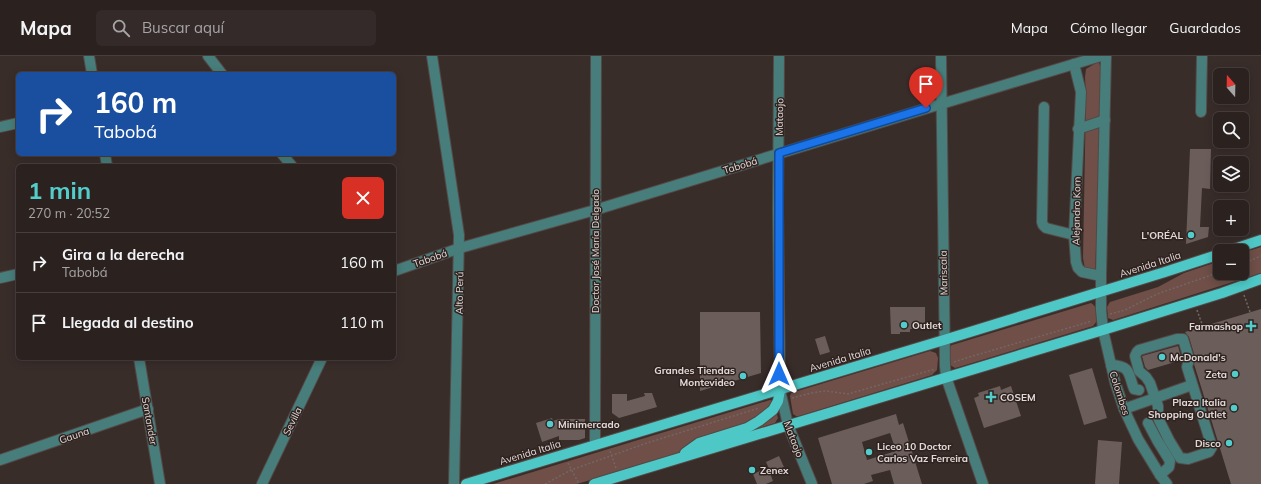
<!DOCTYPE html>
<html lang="es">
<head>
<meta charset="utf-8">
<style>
	body { margin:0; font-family:Mulish,sans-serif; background:#332a29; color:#f1f3f6; height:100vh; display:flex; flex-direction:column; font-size:15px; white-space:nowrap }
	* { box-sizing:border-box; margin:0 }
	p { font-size:13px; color:#a6a4a5 }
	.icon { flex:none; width:22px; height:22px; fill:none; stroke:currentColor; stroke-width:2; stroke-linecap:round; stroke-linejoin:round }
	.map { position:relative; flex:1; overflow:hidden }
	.drawer { position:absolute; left:16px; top:108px; width:380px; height:196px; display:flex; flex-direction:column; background:#2b2220; border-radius:6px; box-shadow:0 2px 10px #0003,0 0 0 1px #473f3e }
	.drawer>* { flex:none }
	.hud { position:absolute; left:16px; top:16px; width:380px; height:84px; border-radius:6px; box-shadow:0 2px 10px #0003,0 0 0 1px #473f3e; background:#1a4fa0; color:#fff; overflow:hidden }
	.needle { width:26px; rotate:340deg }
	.fabs { position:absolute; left:1213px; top:12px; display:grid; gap:8px }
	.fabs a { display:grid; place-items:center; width:36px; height:36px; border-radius:6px; background:#2b2220; box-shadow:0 2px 10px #0003,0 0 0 1px #473f3e; font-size:20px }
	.pin { position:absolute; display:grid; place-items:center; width:34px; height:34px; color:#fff; margin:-41px -17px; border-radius:50% 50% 50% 0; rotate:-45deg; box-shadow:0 0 4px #0007 }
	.pin .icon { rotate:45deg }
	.me { position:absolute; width:44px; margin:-22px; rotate:0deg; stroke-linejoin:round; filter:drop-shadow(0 0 3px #0008) }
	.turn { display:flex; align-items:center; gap:14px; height:84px; padding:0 12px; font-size:18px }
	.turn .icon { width:52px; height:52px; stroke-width:2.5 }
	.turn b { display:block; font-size:28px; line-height:34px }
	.round { display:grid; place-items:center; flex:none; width:42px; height:42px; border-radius:6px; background:#332a29 }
	.overview { display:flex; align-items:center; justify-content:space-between; height:68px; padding:0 12px }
	h1 { font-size:24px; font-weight:700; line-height:30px; color:#53cdcb }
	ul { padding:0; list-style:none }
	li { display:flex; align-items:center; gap:12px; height:60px; padding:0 12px; border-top:1px solid #473f3e }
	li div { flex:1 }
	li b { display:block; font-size:15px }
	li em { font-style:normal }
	header { display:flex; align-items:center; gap:24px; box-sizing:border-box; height:56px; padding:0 20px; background:#2b2220; border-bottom:1px solid #473f3e }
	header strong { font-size:19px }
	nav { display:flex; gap:22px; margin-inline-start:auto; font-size:14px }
	.search { width:280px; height:36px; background:#332a29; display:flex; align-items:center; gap:10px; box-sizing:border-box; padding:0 14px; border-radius:6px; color:#a6a4a5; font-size:15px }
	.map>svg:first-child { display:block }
	.green { fill:#6f4f48 }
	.building { fill:#6b5d5a; fill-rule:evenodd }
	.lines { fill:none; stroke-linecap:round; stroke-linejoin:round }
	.minor-casing { stroke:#544946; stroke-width:12 }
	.major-casing { stroke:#544946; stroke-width:12 }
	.path { stroke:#726764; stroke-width:1.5; stroke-dasharray:2 2; stroke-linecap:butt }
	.minor { stroke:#477d7b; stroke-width:10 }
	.major { stroke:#4dc8c6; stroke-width:10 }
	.route-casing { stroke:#114b97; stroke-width:10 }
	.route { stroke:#1a73e8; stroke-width:7 }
	.poi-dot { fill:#53cdcb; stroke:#2f2320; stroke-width:1.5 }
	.labels { text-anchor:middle; stroke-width:3; stroke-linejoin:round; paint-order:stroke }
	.street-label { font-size:10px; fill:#e2d9d7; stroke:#2f2320 }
	.poi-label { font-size:10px; font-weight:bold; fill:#e2d9d7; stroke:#2f2320; text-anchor:end }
</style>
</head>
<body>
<header>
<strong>Mapa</strong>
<div class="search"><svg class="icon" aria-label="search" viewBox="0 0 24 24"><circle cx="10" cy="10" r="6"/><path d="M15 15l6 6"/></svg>Buscar aquí</div>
<nav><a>Mapa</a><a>Cómo llegar</a><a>Guardados</a></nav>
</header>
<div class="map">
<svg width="1261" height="428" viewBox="0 0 1261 428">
	<rect width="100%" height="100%" fill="#392d2a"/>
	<g class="green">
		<polygon points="1096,7 1099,7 1101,12 1098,142 1095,217 1085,213 1083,202 1086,41 1085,21 1086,13"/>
		<polygon points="1261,191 1261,217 1113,264 1108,262 1107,251 1110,246 1158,231 1184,217 1220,205 1220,217 1242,217 1242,197"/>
		<path d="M1091,247c7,4 6,12 6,18l-4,5 -131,40 -7,2 -5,-3 -1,-18 3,-2z"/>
		<polygon points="930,295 936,297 938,302 937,314 932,319 799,360 796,360 793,358 790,340 791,337"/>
		<polygon points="770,344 773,345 778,362 775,367 696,392 577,428 493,428"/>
	</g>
	<g class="building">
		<polygon points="1190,93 1211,93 1210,133 1202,132 1200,171 1209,171 1208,181 1186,188"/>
		<polygon points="890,251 925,251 925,271 914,272 914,273 910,273 910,276 900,276 900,278 891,278"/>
		<polygon points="1261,253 1261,428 1231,428 1194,308 1195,301 1189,281 1185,276"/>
		<polygon points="700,256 760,256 761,317 700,335"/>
		<polygon points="825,280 830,296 820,299 815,283"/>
		<polygon points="1178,290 1182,304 1148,314 1145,311 1142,300"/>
		<polygon points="1092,312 1107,362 1084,369 1069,319"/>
		<polygon points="1000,330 1001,334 1011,330 1021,360 984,372 974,342 979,340 978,337"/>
		<polygon points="644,337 652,337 657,351 619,362 612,357 612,338 627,338 627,345 645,340"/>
		<path d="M896,358l3,11 4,-2 19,61h-28l-4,-14 -19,5 2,6 -9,3h-32l-14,-46zM890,377l6,18 -29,9 -5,-18z"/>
		<polygon points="552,362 553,365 559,363 585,363 585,382 579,384 559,384 559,380 542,386 536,367"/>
		<polygon points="1098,384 1122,386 1119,428 1095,428"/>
		<polygon points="779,400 784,411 771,417 766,406"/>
		<polygon points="768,412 773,425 766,428 757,428 753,418"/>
	</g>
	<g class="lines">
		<g class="minor-casing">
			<g id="minor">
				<polyline points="89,0 92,18"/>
				<polyline points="208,0 222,18"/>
				<polyline points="432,0 459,179 454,428"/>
				<polyline points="779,0 778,153 780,334 788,369 812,428"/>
				<polyline points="941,0 945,310 946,321 983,428"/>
				<polyline points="1106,0 1101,220 1101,254 1103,274 1115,326 1124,353 1138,383 1160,419 1167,428"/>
				<polyline points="1074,8 1081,36 1074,179 1076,206 1078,212 1082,216 1101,220"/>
				<polyline points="1044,51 1042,166 1043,169 1046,172 1074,179"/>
				<polyline points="1201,56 1202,0"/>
				<polyline points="0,71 18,67"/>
				<polyline points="1078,73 1105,64"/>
				<polyline points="105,98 107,110"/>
				<polyline points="282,98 292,110"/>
				<polyline points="394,215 460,192 595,154 941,48 1101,0"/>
				<polyline points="0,222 18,218"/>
				<polygon points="1177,283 1183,283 1189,303 1187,311 1212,391 1209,396 1188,403 1180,402 1169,384 1159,364 1158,359 1158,350 1150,327 1146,321 1139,315 1135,300 1137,296 1139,294"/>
				<polyline points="139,302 160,428"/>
				<path d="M1111,309c20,1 17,8 23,24l5,1"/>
				<polyline points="1124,353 1192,329"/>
				<polyline points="1148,367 1157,384 1170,405 1169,411 1160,419"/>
				<polyline points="595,389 596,0"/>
				<polyline points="0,404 148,353"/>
				<polyline points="262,428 322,302"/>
			</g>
		</g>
		<g class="major-casing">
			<g id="major">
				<polyline points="1228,195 1261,184"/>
				<polyline points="685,397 699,387 747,372 759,365 773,354 778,345 780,334"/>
				<polyline points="466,428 944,284 1165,216 1220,198"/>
				<polyline points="594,428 1103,274 1222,237 1261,223"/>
			</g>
		</g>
		<g class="path">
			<polyline points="1242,208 1261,200"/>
			<polyline points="1244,239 1250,256"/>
			<polyline points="1197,254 1203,271"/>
			<polyline points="1110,258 1125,254 1157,238 1220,216"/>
			<polyline points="954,306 966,302 1092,265"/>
			<polyline points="792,342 811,337 825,335 848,338 935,313"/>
			<polyline points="610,395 616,412"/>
			<polyline points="568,407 579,428"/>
			<polyline points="545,428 571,414 647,387 759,352"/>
		</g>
		<use href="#minor" class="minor"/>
		<use href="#major" class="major"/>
	</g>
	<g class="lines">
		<g class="route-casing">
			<polyline id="route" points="779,318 779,97 926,52"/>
		</g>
		<use href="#route" class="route"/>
	</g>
	<g class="poi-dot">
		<circle cx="1191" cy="179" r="4"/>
		<circle cx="904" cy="269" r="4"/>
		<path d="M1249 264h4v4h4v4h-4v4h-4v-4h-4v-4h4z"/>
		<circle cx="1162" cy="301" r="4"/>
		<circle cx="1235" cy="318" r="4"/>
		<circle cx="743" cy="320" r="4"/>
		<path d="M989 335h4v4h4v4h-4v4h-4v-4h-4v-4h4z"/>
		<circle cx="1234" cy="352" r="4"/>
		<circle cx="550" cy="368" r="4"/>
		<circle cx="1229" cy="387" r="4"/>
		<circle cx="869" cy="396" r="4"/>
		<circle cx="752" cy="414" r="4"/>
	</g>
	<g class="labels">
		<g class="street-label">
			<text transform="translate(779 61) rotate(-89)" y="4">Mataojo</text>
			<text transform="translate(740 109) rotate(-17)" y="4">Tabobá</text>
			<text transform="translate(1076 155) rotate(-89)" y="4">Alejandro Korn</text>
			<text transform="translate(595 195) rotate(-90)" y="4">Doctor José María Delgado</text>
			<text transform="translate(430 202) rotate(-19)" y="4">Tabobá</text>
			<text transform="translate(1150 208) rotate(-18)" y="4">Avenida Italia</text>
			<text transform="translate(943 217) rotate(-91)" y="4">Mariscala</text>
			<text transform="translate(459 237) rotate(-89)" y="4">Alto Perú</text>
			<text transform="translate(840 303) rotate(-17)" y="4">Avenida Italia</text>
			<text transform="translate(1120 337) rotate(72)" y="4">Colombes</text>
			<text transform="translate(150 365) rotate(80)" y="4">Santander</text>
			<text transform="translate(292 365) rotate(-64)" y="4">Sevilla</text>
			<text transform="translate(74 379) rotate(-19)" y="4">Gauna</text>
			<text transform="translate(794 383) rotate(69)" y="4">Mataojo</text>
			<text transform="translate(530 396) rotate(-17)" y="4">Avenida Italia</text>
		</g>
		<g class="poi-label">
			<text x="1183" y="183">L'ORÉAL</text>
			<text x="912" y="273" text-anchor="start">Outlet</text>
			<text x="1243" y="274">Farmashop</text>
			<text x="1170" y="305" text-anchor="start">McDonald's</text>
			<text x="735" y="318">Grandes Tiendas<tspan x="735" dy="12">Montevideo</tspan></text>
			<text x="1227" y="322">Zeta</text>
			<text x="1000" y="345" text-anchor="start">COSEM</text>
			<text x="1226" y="350">Plaza Italia<tspan x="1226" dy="12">Shopping Outlet</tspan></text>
			<text x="558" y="372" text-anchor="start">Minimercado</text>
			<text x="1221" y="391">Disco</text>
			<text x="877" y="394" text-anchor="start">Liceo 10 Doctor<tspan x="877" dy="12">Carlos Vaz Ferreira</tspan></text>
			<text x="760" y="418" text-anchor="start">Zenex</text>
		</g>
	</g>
</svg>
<div class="fabs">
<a><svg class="needle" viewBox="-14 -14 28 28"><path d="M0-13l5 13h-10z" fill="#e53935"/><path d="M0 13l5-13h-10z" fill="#a6a4a5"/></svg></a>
<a><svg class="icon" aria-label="search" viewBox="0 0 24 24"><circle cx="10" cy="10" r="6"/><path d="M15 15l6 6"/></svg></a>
<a><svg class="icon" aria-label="layers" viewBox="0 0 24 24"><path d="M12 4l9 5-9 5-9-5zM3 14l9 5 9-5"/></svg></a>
<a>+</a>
<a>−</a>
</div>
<div class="pin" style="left:926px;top:52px;background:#d93025"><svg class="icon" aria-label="arrive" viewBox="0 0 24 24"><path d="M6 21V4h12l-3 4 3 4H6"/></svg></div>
<svg class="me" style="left:779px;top:318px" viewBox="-20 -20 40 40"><path d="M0-17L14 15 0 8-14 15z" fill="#1a73e8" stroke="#fff" stroke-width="4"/></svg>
<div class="hud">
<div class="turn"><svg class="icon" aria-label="right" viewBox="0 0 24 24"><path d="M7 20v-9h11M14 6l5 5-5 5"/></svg><div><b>160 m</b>Tabobá</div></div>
</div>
<section class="drawer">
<div class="overview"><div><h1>1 min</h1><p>270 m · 20:52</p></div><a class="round" style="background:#d93025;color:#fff"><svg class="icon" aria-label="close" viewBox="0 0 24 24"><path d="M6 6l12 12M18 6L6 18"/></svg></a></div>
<ul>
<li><svg class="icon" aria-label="right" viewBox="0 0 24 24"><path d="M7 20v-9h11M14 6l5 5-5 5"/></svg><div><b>Gira a la derecha</b><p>Tabobá</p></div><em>160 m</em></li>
<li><svg class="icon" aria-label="arrive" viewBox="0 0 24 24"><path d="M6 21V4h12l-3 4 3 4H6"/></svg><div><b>Llegada al destino</b></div><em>110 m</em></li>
</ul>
</section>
</div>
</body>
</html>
